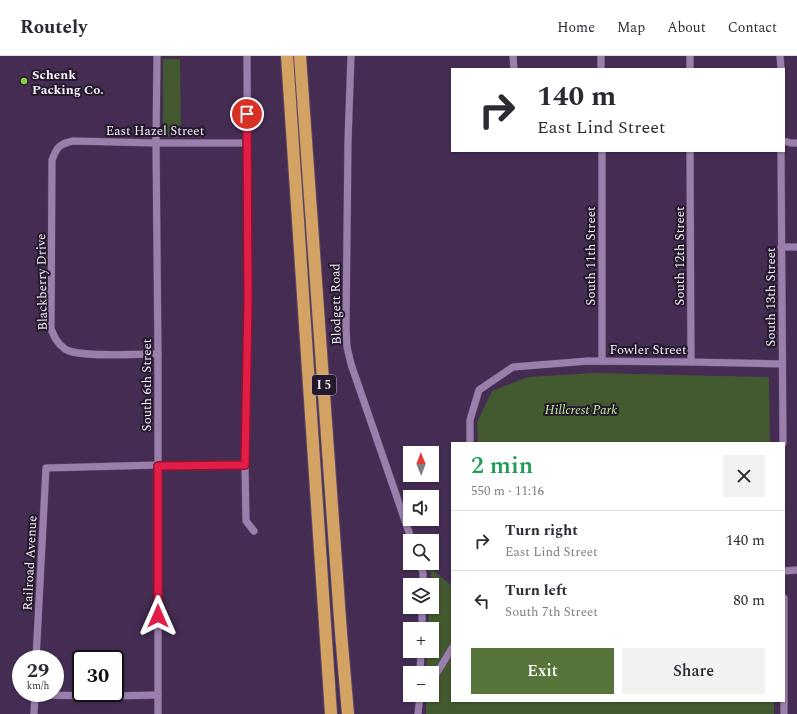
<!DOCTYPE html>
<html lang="en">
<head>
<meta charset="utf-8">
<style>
	body { margin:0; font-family:Spectral,serif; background:#f2f2f3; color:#2b2b33; height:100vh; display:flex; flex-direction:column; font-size:15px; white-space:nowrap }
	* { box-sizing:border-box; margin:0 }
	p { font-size:13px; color:#7c7c81 }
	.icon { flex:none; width:22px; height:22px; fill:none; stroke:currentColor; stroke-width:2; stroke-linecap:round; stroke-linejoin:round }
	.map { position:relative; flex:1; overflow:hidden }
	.panel { position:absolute; left:451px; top:386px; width:334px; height:260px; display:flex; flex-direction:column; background:#fff; border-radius:0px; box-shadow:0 1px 3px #0004 }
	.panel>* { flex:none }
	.hud { position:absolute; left:451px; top:12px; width:334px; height:84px; border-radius:0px; box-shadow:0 1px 3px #0004; background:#fff; color:#2b2b33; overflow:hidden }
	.needle { width:26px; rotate:359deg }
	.controls { position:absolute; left:403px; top:390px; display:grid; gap:8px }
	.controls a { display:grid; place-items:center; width:36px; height:36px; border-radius:0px; background:#fff; box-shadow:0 1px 3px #0004; font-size:20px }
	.speed { position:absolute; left:12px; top:594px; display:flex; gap:8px; font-size:20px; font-weight:700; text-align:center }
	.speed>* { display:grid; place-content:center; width:52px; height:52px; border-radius:50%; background:#fff; box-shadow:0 1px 3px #0004; line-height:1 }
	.speed small { font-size:10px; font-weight:400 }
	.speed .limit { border:2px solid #111; border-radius:6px; background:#fff; color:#111 }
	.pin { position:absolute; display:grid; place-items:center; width:34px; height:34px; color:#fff; margin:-17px; border:2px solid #fff; border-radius:50%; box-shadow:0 1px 4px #0007 }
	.me { position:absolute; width:44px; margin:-22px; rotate:0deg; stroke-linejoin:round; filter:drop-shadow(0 0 3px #0008) }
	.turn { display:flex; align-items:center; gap:14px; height:84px; padding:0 20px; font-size:18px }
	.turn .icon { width:52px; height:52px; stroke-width:2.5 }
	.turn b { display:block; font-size:28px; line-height:34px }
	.round { display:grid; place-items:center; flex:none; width:42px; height:42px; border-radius:0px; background:#f2f2f3 }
	.headline { display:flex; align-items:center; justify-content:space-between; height:68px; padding:0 20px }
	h1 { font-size:24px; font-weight:600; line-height:30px; color:#1e9e55 }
	.action { display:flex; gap:8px; margin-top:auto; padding:8px 20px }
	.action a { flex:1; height:46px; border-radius:0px; background:#57743b; color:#fff; font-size:16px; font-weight:600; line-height:46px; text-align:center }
	.action a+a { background:#f2f2f3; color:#2b2b33 }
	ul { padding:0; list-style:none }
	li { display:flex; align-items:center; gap:12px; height:60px; padding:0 20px; border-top:1px solid #e1e1e2 }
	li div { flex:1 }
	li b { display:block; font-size:15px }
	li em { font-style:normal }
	header { display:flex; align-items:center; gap:24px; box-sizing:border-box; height:56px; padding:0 20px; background:#fff; border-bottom:1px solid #e1e1e2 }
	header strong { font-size:19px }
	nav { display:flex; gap:22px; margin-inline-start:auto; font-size:14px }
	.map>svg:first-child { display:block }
	.green { fill:#43592f }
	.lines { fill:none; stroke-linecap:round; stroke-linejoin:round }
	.minor-casing { stroke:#5b4767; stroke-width:8 }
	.motorway-casing { stroke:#5b4767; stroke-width:14 }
	.minor { stroke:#9a7fac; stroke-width:7 }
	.motorway { stroke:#d4a262; stroke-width:12 }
	.route-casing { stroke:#92132f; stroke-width:10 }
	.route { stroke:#e11d48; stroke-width:7 }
	.poi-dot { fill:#8cce45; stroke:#251a2b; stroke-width:1.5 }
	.labels { text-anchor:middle; stroke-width:4; stroke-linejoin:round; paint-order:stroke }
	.shield { fill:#251a2b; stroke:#b9afbf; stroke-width:1 }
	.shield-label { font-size:12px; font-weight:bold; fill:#f8effe }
	.poi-label { font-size:13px; font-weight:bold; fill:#f8effe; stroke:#251a2b; text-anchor:start }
	.street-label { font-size:13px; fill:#f8effe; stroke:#251a2b }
	.park-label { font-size:13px; font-style:italic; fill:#c0ee99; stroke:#251a2b }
</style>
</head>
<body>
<header>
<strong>Routely</strong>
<nav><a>Home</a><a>Map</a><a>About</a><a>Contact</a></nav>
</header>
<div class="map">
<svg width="797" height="658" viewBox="0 0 797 658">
	<rect width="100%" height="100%" fill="#442c53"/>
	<g class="green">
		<polygon points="163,3 180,3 181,80 163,80"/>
		<polygon points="595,317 769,321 770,387 478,387 477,366 492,335 528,321"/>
		<polygon points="428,510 452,530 452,645 774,645 774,658 426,658 426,639 432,639 432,617 426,617 427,595 432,595 432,573 428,573 429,551 432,551 432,529 430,529 431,518"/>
	</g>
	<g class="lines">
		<g class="minor-casing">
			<g id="minor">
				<polyline points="157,0 156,87 158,298 158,658"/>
				<polyline points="247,0 248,246 245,409 246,465 254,475"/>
				<polyline points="351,0 348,85 346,273 347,291 351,308 412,485"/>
				<polyline points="513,0 514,13"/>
				<polyline points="601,0 601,13"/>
				<polyline points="690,0 690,13"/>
				<polyline points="780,0 781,13"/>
				<polyline points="784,85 791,87 797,87"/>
				<polyline points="690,95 691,306"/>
				<polyline points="781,95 783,387"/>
				<polyline points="781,191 797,191"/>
				<path d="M158,298c-18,0 -80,4 -93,-5 -8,-6 -10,-11 -14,-20l1,-169c5,-13 7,-16 21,-19l83,2h91"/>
				<polyline points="602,305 602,95"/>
				<polyline points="470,387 470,364 479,334 513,311 588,305 691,306 782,308"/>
				<polyline points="420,507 423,517 423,529"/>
				<polyline points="784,515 797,514"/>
				<polyline points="784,542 784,658"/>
				<polyline points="422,573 422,551"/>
				<polyline points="36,603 46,412 158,409 245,409"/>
				<polyline points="420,617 421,595"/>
				<polyline points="432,625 452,592"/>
				<polyline points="35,639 114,640 158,639"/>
				<polyline points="34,658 35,637"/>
				<polyline points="418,658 420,639"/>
			</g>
		</g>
		<g class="motorway-casing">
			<g id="motorway">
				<polyline points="287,0 331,658"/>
				<polyline points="300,0 341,577 348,658"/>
			</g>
		</g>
		<use href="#minor" class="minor"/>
		<use href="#motorway" class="motorway"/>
	</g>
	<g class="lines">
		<g class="route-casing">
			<polyline id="route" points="158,560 158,410 245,409 248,246 247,58"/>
		</g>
		<use href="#route" class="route"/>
	</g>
	<circle class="poi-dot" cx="24" cy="25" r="4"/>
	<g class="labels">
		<rect class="shield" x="312" y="319" width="24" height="20" rx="3"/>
		<g class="shield-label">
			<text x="324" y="333">I 5</text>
		</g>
		<g class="poi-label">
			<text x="32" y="23">Schenk<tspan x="32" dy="15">Packing Co.</tspan></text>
		</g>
		<g class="street-label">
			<text x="155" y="79">East Hazel Street</text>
			<text transform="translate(590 200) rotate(-90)" y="5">South 11th Street</text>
			<text transform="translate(679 200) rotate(-90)" y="5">South 12th Street</text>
			<text transform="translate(41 226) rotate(-91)" y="5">Blackberry Drive</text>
			<text transform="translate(770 241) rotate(-90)" y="5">South 13th Street</text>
			<text transform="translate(335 248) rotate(-91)" y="5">Blodgett Road</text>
			<text x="648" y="298">Fowler Street</text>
			<text transform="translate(146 329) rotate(-90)" y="5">South 6th Street</text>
			<text transform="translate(29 507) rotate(-87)" y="5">Railroad Avenue</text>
		</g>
		<g class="park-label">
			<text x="581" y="358">Hillcrest Park</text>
		</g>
	</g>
</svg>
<div class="controls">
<a><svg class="needle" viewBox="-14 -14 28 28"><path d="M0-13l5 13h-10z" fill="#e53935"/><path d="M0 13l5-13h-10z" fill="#7c7c81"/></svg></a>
<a><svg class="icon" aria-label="sound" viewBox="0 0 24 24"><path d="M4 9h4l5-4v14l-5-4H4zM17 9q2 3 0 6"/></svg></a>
<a><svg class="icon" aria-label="search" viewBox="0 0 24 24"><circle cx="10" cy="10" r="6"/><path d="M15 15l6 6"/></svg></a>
<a><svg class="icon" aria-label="layers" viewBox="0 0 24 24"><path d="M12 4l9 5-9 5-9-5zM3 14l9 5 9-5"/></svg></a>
<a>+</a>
<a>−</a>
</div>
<div class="speed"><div>29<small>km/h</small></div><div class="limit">30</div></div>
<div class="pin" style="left:247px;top:58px;background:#d93025"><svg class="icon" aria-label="arrive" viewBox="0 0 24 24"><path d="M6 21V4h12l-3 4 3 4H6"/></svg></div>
<svg class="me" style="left:158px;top:560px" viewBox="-20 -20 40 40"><path d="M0-17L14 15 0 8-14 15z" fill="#e11d48" stroke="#fff" stroke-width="4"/></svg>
<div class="hud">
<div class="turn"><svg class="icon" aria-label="right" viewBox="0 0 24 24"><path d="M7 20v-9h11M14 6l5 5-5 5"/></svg><div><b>140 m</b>East Lind Street</div></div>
</div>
<section class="panel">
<div class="headline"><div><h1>2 min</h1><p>550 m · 11:16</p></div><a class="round"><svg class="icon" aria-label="close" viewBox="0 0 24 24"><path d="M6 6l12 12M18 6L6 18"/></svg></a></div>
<ul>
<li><svg class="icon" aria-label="right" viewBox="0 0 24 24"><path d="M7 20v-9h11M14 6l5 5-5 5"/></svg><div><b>Turn right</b><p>East Lind Street</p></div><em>140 m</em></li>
<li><svg class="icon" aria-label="left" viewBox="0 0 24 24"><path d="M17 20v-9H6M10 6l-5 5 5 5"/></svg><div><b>Turn left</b><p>South 7th Street</p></div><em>80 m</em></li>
</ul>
<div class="action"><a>Exit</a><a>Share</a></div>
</section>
</div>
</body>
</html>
